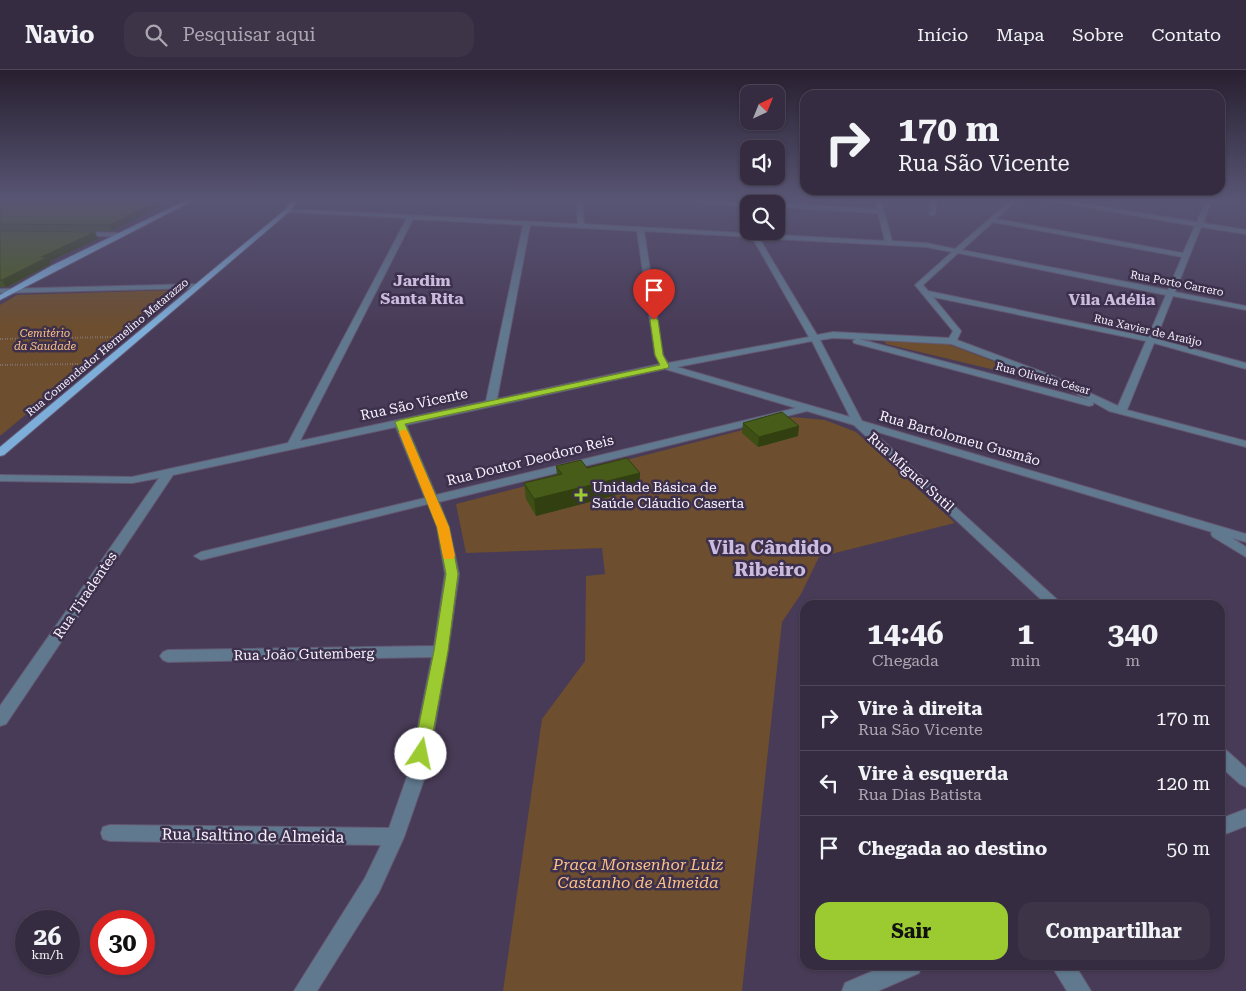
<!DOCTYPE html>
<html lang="pt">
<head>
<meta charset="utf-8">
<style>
	body { margin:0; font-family:"Roboto Serif",serif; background:#3d3448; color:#f1f3f6; height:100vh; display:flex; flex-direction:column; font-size:19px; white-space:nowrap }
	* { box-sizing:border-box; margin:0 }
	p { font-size:16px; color:#aaa7b1 }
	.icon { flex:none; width:28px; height:28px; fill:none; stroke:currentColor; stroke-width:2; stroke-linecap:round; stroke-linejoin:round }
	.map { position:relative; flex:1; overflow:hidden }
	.drawer { position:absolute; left:800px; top:530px; width:425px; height:370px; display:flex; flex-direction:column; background:#362c41; border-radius:15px; box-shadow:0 1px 4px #0004,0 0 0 1px #50485a }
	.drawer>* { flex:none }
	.top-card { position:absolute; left:800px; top:20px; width:425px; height:105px; border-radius:15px; box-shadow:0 1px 4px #0004,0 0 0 1px #50485a; background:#362c41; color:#f1f3f6; overflow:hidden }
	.needle { width:32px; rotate:43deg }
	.tools { position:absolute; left:740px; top:15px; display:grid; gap:10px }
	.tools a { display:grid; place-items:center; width:45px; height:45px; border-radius:10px; background:#362c41; box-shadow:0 1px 4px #0004,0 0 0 1px #50485a; font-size:25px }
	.speed { position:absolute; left:15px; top:840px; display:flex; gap:10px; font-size:25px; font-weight:700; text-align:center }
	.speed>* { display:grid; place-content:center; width:65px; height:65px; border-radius:50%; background:#362c41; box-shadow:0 1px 4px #0004,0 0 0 1px #50485a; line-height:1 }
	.speed small { font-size:12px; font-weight:400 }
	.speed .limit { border:8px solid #d22; background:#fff; color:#111 }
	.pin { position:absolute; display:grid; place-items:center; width:42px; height:42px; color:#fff; margin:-51px -21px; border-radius:50% 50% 50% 0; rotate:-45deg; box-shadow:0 0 5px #0007 }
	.pin .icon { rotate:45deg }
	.me { position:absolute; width:55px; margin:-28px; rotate:11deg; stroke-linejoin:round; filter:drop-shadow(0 0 4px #0008) }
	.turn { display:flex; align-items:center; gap:18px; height:105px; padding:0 15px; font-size:22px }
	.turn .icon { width:65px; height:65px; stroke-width:2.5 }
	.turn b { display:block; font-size:35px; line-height:42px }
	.eta { display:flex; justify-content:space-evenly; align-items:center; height:85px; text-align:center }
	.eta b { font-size:30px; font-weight:700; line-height:35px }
	.button { display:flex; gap:10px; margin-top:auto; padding:10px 15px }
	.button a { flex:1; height:58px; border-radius:15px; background:#9cca31; color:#111; font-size:20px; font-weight:700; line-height:58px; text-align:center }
	.button a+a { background:#3d3448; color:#f1f3f6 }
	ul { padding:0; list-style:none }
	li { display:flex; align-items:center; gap:15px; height:65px; padding:0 15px; border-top:1px solid #50485a }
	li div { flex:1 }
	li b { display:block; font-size:19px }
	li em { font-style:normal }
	header { display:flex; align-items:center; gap:30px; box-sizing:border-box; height:70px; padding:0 25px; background:#362c41; border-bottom:1px solid #50485a }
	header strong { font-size:24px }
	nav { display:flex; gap:28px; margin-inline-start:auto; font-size:18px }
	.search { width:350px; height:45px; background:#3d3448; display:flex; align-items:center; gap:12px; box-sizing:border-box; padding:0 18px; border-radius:15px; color:#aaa7b1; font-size:19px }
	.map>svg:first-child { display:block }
	.green { fill:#6d4e2e }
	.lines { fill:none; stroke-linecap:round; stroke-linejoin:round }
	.minor-casing { stroke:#645872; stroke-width:2 }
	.major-casing { stroke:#645872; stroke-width:2 }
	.path { stroke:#9b92a6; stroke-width:2; stroke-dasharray:0.5 2; stroke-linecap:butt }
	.minor { fill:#61798e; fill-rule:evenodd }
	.major { fill:#7daed9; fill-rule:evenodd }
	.wall { fill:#3d4f15 }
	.shaded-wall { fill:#324011 }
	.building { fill:#475c18; stroke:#324011 }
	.route { fill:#9cca31; stroke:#658320 }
	.slow { fill:#f59e0b }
	.poi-dot { fill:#9cca31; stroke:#3d304c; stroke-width:2 }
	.labels { text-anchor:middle; stroke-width:5; stroke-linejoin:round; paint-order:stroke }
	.far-street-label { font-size:11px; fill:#f7f2fd; stroke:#3d304c }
	.far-park-label { font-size:11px; font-style:italic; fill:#fcc186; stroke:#3d304c }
	.street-label { font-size:14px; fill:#f7f2fd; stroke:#3d304c }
	.poi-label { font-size:14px; fill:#f7f2fd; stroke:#3d304c; text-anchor:start }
	.far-district-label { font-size:16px; font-weight:bold; fill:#cbbbde; stroke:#3d304c }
	.near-street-label { font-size:16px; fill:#f7f2fd; stroke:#3d304c }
	.near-park-label { font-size:16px; font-style:italic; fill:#fcc186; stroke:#3d304c }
	.district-label { font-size:19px; font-weight:bold; fill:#cbbbde; stroke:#3d304c }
</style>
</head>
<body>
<header>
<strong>Navio</strong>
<div class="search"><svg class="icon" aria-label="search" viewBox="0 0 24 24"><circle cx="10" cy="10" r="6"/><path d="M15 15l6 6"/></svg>Pesquisar aqui</div>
<nav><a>Início</a><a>Mapa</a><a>Sobre</a><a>Contato</a></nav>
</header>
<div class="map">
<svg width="1246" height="921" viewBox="0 0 1246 921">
	<rect width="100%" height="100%" fill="#483b57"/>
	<g class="green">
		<polygon points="174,220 175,221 0,366 0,235 17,225"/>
		<polygon points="884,270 942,272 1033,306 1029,308 886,274"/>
		<polygon points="793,347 825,350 856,362 955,453 819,487 801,524 782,552 742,921 503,921 542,649 585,591 586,506 605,504 602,478 466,483 456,434"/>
	</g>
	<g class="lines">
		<g class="minor-casing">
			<g id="minor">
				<path d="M576,130h6l2,24 301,17 -7,-28 -102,-6v-3h-2l2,-1 101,6 -2,-9h6l11,41 34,2 29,6 56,-49h6l-21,19 187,34 12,-27 -149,-26h13l138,22 9,-22h6l-9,23 43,7v4l-45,-7 -26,65 71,14v4l-73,-14 -17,43 90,24v6l-92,-26 -27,67 119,31v6l-137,-36 -16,-9v3l-4,1 -235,-63 -1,-2 3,-2 -23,-1 -13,2 42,81 384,113v8l-14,-4 14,9v10l-33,-20 -2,-3 1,-2 -341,-102 192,175h-16l-193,-180 -47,-14 -368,91 10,25 10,47 -11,77 -21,120 -23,66 -25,55 -62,99h-23l71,-113 16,-33 -271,-4 -7,-2 -2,-6 2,-6 7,-2 279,3 20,-57 23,-114 -264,5 -5,-2 -3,-4 3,-4 5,-2 266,-4 11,-72 -8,-47 -9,-23 -227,56 -7,-4 7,-4 224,-54 -29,-71 -223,48 -167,249 -6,2v-20l159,-228 -27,5 -132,-2v-6l132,2 156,-34 119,-225 -119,-6 -2,-3 292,15zM413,149l110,6 -37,176 -186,40zM993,152l189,35 -14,33 -206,-40zM530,155l107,6 18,124 5,9 -163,35zM644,161l108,6 57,100 -141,26 -5,-8zM759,168l167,9 26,5 -37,33 38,46 -4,7 -116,-6 -16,3zM958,183l208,42 -18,42 -220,-46 -5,-6zM933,227l213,44 -28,65 -67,-31 -94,-35 4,-9zM859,269l92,5 94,35 45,21zM812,271l38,76 -173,-50zM665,299l131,39 -360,87 -30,-70z"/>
				<polygon points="664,130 700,130 752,134 749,134 749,136 667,132"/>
				<polygon points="931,130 937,130 935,144 932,146 929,144"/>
				<polygon points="80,162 118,163 121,165 118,167 78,165 78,163"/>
				<polygon points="200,214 201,216 197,218 0,223 0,219"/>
				<polygon points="1220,678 1226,680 1246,698 1246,717 1240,714 1220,696"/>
				<polygon points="1246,739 1246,756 1220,766 1220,749"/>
				<polygon points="887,895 922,895 919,903 878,921 842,921 845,913"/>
				<polygon points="1051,895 1075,895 1091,921 1067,921"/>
			</g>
		</g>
		<g class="major-casing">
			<g id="major">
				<polygon points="187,130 194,130 0,230 0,225 51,196"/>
				<polygon points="292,130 298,130 290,141 4,385 0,386 0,377 286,139"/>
			</g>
		</g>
		<g class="path">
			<polyline points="0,269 114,267"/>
			<polyline points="0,295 78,294"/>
		</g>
		<use href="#minor" class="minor"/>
		<use href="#major" class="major"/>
	</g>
	<g class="wall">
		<polygon points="0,130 169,130 151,141 112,161 0,161"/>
		<polygon points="0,161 95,162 98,169 50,191 51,194 15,213 6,217 0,217"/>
		<polygon points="743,353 798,366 758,377 742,363"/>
		<polygon points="556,396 587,398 640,403 639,419 536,446 526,429 524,413 557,405"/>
	</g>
	<g class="shaded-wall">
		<polygon points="157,130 169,130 151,141 112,161 110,155"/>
		<polygon points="95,162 98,169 50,191 51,194 6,217 2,210 41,187"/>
		<polygon points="799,356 798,366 758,377 759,367"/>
		<polygon points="640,403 639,419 536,446 534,429"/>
	</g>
	<g class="building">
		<polygon points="0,130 157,130 149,135 110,155 0,154"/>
		<polygon points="0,161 95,162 41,187 48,187 2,210 0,210"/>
		<polygon points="782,342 799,356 759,367 743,353"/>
		<polygon points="627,388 640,403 534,429 524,413 562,404 556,396 581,390 587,398"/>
	</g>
	<linearGradient id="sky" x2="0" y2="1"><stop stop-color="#282030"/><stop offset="0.5" stop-color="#585574"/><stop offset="1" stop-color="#585574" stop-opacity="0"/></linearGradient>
	<rect width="1246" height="259" fill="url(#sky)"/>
	<polygon class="route" points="654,247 658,250 663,285 669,296 668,298 405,354 449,457 458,504 448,581 429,684 426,688 421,690 416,688 413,684 434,581 446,504 437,457 395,352 400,350 660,295 655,285 650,250"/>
	<polygon class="slow" points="404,359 408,362 449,457 455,486 453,489 444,489 443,486 437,457 399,362"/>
	<path class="poi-dot" d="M578.5 417.5h5v5h5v5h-5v5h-5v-5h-5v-5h5z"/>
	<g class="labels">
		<g class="far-street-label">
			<text transform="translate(1177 213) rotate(11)" y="4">Rua Porto Carrero</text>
			<text transform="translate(1148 260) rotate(13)" y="4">Rua Xavier de Araújo</text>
			<text transform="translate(107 277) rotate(-40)" y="4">Rua Comendador Hermelino Matarazzo</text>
			<text transform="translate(1043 308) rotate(15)" y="4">Rua Oliveira César</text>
		</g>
		<g class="far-park-label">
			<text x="45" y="267">Cemitério<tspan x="45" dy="13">da Saudade</tspan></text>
		</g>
		<g class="street-label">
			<text transform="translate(414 334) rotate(-12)" y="5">Rua São Vicente</text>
			<text transform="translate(960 368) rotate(16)" y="5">Rua Bartolomeu Gusmão</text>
			<text transform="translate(530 390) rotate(-14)" y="5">Rua Doutor Deodoro Reis</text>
			<text transform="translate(911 402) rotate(42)" y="5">Rua Miguel Sutil</text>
			<text transform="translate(85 525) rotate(-56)" y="5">Rua Tiradentes</text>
			<text transform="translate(304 584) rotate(-1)" y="5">Rua João Gutemberg</text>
		</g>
		<g class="poi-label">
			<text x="592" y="422">Unidade Básica de<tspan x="592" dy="16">Saúde Cláudio Caserta</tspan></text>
		</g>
		<g class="far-district-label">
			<text x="422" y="216">Jardim<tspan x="422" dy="18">Santa Rita</tspan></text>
			<text x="1112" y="235">Vila Adélia</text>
		</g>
		<g class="near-street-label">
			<text transform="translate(253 765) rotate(1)" y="6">Rua Isaltino de Almeida</text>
		</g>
		<g class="near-park-label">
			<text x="638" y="800">Praça Monsenhor Luiz<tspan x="638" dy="18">Castanho de Almeida</tspan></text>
		</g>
		<g class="district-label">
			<text x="770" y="484">Vila Cândido<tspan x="770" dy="22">Ribeiro</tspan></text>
		</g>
	</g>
</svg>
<div class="tools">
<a><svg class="needle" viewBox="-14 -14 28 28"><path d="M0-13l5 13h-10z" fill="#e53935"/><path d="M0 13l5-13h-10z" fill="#aaa7b1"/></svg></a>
<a><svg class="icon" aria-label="sound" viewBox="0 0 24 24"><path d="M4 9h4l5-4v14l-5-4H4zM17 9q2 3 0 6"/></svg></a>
<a><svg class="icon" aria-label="search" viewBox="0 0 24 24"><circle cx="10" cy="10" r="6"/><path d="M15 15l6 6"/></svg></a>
</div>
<div class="speed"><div>26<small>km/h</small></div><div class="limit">30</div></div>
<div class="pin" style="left:654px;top:250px;background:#d93025"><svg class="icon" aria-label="arrive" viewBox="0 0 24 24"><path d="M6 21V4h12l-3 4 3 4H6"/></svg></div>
<svg class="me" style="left:421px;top:684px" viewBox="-20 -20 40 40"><circle r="19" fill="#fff"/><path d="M0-13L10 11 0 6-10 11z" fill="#9cca31"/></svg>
<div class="top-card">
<div class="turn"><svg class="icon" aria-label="right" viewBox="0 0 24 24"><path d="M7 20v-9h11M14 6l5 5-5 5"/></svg><div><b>170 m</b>Rua São Vicente</div></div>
</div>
<section class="drawer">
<div class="eta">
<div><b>14:46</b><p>Chegada</p></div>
<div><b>1</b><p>min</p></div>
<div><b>340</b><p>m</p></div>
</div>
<ul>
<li><svg class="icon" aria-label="right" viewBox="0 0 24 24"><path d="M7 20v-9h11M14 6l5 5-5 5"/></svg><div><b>Vire à direita</b><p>Rua São Vicente</p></div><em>170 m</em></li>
<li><svg class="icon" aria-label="left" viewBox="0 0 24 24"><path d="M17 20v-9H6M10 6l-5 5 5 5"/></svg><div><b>Vire à esquerda</b><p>Rua Dias Batista</p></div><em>120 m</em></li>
<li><svg class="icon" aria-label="arrive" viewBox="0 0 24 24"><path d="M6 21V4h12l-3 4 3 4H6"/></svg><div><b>Chegada ao destino</b></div><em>50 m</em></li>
</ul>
<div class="button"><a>Sair</a><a>Compartilhar</a></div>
</section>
</div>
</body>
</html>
